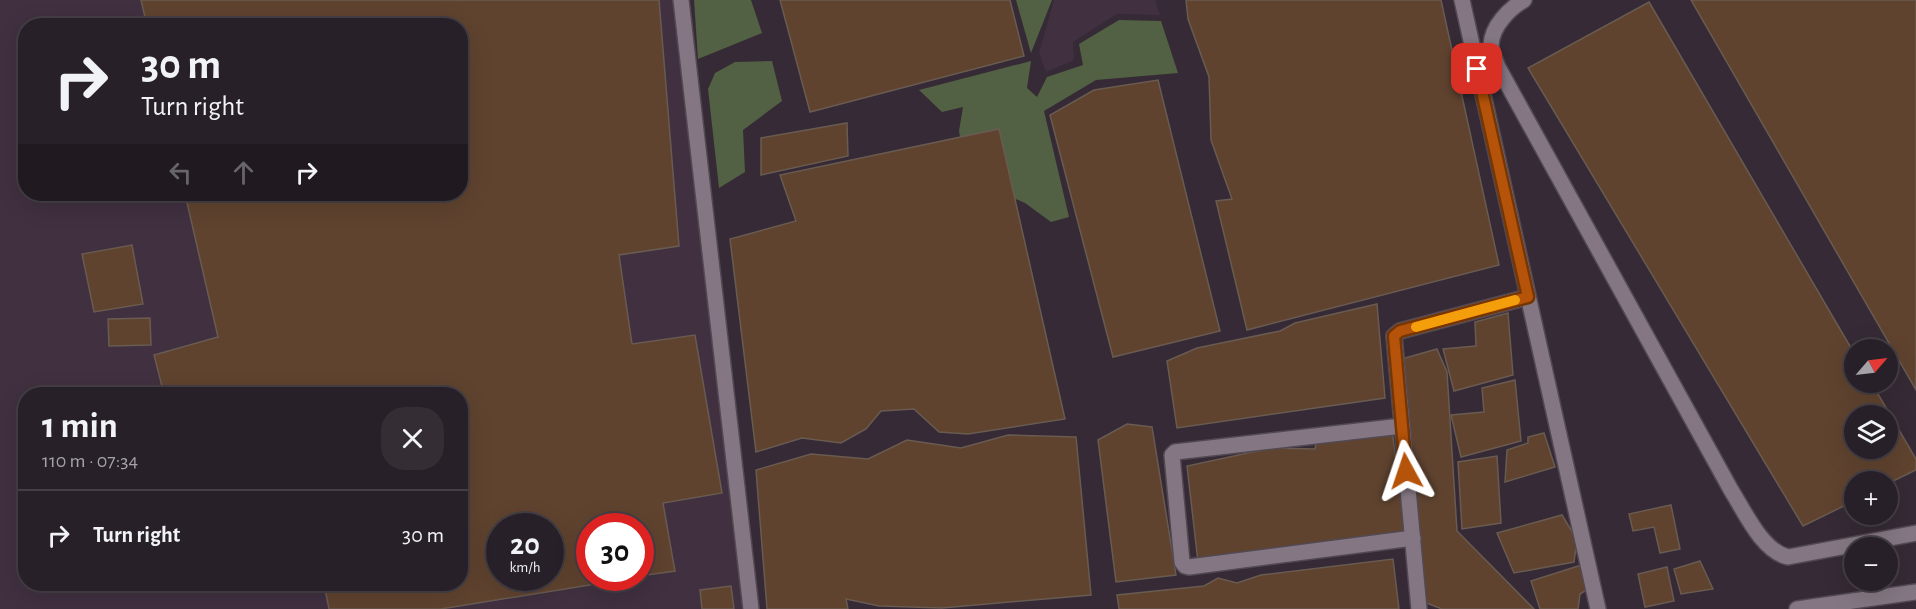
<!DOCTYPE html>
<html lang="en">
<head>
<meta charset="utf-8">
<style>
	body { margin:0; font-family:"Alegreya Sans",sans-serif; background:#342d34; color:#f1f3f6; height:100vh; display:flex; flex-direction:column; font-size:22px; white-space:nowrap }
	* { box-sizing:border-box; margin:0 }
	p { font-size:20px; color:#a5a3a8 }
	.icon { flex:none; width:33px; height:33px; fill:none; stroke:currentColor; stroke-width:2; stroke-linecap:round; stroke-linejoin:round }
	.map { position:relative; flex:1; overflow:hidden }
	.details { position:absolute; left:18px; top:387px; width:450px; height:204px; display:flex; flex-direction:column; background:#282028; border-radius:24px; box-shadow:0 6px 24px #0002,0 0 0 2px #443e45 }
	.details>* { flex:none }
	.hud { position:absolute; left:18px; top:18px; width:450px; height:183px; border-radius:24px; box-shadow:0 6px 24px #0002,0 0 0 2px #443e45; background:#282028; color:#f1f3f6; overflow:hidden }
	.needle { width:39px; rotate:62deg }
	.controls { position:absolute; left:1844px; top:339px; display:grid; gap:12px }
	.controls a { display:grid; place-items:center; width:54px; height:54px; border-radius:50%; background:#282028; box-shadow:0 6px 24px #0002,0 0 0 2px #443e45; font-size:30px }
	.speed { position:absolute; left:486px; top:513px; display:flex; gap:12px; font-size:30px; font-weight:700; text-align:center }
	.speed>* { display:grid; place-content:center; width:78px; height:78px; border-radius:50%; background:#282028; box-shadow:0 6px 24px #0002,0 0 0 2px #443e45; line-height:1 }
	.speed small { font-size:15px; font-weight:400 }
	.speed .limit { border:9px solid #d22; background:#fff; color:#111 }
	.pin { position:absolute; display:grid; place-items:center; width:51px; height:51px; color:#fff; margin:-26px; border-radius:12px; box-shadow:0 3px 9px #0006 }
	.me { position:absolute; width:66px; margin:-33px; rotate:355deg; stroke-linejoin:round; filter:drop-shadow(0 0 4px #0008) }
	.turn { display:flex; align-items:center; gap:21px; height:126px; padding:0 24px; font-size:27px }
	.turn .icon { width:78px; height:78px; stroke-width:2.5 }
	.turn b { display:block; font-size:42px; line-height:51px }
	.lanes { display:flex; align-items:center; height:57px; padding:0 24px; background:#0003; justify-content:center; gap:30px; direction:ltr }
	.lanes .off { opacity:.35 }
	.round { display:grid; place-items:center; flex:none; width:63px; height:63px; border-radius:24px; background:#342d34 }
	.headline { display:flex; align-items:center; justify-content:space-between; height:102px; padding:0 24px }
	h1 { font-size:36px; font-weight:700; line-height:45px }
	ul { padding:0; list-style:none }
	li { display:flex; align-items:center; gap:18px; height:90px; padding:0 24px; border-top:2px solid #443e45 }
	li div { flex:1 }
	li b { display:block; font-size:22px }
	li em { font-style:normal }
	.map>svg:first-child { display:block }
	.built { fill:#403040; fill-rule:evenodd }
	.forest { fill:#526143 }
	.building { fill:#5f432f; stroke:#695b51; stroke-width:1.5; fill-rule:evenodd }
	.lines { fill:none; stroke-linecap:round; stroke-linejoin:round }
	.minor-casing { stroke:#524952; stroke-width:18 }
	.minor { stroke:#847783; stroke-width:15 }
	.route-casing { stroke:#753606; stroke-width:15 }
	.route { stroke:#b45309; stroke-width:10 }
	.slow { stroke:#f59e0b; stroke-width:10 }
</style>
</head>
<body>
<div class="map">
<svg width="1916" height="609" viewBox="0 0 1916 609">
	<rect width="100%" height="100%" fill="#352a35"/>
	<g class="built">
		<path d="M0,0h681l70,609h-751zM26,26h434v168h-434zM26,394h434v190h-434zM500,526h50v52h-50zM590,526h50v52h-50z"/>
		<polygon points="1054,0 1155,0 1160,15 1117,14 1073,42 1074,60 1046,72 1039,53"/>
	</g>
	<g class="forest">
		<polygon points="694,0 751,0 762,33 698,59"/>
		<polygon points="1016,0 1052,0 1031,53"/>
		<polygon points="1119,20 1161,21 1178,73 1096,80 1044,111 1069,217 1051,222 1025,203 967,178 959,131 963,107 942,112 919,90 1031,61 1027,88 1037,97 1047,77 1083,65 1079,44"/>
		<polygon points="772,61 782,101 743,130 745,172 719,188 708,89 715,73 735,62"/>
	</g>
	<g class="building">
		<path d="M141,0h518l20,246 -60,9 13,89 63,-9 27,158 -59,10 12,68 -35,5v-50h-50v52h43l-192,31h-112l-5,-25h136v-190h-296l-10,-39 64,-18 -33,-143h275v-168h-313zM500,526h50v52h-50z"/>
		<polygon points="780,0 1010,0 1024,56 810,112"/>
		<polygon points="1186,0 1441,0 1499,265 1247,330 1216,201 1232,199 1211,140 1209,77 1188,19"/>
		<polygon points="1691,0 1916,0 1916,390"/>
		<path d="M1649,2l205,351v29h17l45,77v11l-29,14v-2h-33v19l-51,25 -275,-458zM1854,416h33v32h-33z"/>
		<polygon points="1158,80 1220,331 1113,357 1050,115 1094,90"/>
		<polygon points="847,123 848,156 761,175 761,138"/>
		<polygon points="999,129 1065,419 968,434 939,432 914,409 881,411 866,429 841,443 802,438 756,452 730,239 796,221 780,175"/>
		<polygon points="132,245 143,304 94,312 82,254"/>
		<polygon points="1377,304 1385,398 1177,428 1167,361 1197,348 1280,331 1295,323"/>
		<polygon points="1508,313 1513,375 1454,391 1443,349 1476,346 1475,322"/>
		<polygon points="150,318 151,345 109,346 108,319"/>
		<polygon points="1437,349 1447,372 1457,531 1534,609 1442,609 1421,601 1398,360"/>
		<polygon points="1515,380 1521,441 1461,457 1451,415 1484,412 1482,388"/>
		<polygon points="1127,424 1152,427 1176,575 1116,582 1098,440"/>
		<polygon points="1392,431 1406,535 1198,562 1187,466 1271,448 1315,449 1317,440"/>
		<polygon points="1544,433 1555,467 1505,482 1507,450 1528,443 1528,437"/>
		<polygon points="1008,435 1076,437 1091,595 942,608 879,606 846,599 848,609 767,609 756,470 811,454 868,459 907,440 961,448"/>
		<polygon points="1497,456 1501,523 1462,529 1458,462"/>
		<polygon points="1671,505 1680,549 1660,553 1654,527 1633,531 1629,514"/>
		<polygon points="1562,515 1577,540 1574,562 1514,573 1497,533"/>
		<polygon points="1393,559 1399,609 1119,609 1117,595 1204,586 1218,578 1237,583 1261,575"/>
		<polygon points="1700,561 1713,589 1681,594 1674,569"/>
		<polygon points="1578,566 1586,569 1588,589 1580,594 1578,609 1540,609 1531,581"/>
		<polygon points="1667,567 1674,601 1645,607 1638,574"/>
		<polygon points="731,586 734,609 702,609 700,590"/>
	</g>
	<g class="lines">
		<g class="minor-casing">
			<g id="minor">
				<polyline points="681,0 751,609"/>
				<polyline points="1462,0 1598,609"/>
				<path d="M1524,0c-15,9 -32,26 -33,45 0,7 5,16 7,22l233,423c14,22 31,61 57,67l128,-24"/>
				<polyline points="1402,426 1175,452 1172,455 1182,562 1185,566 1189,567 1413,538"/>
				<polyline points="1419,609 1394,336 1400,331 1528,297"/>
				<polyline points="1797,609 1916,592"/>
			</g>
		</g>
		<use href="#minor" class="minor"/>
	</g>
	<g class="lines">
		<g class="route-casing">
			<polyline id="route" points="1406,471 1394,336 1400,331 1528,297 1477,69"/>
		</g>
		<use href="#route" class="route"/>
		<polyline class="slow" points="1416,327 1515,300"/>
	</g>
</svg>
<div class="controls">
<a><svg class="needle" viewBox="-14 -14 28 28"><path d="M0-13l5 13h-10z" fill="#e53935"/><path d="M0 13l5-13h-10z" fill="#a5a3a8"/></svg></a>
<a><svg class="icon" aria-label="layers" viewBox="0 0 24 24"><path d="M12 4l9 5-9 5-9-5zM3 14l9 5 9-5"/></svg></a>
<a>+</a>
<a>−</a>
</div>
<div class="speed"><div>20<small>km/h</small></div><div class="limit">30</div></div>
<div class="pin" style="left:1477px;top:69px;background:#d93025"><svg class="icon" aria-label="arrive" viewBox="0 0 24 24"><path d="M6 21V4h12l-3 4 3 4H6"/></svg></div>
<svg class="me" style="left:1406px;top:471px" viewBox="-20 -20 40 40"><path d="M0-17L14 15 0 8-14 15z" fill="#b45309" stroke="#fff" stroke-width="4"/></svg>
<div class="hud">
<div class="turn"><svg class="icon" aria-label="right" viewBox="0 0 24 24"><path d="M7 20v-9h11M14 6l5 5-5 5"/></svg><div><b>30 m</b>Turn right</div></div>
<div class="lanes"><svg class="icon off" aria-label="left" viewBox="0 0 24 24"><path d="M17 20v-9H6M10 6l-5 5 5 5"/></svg><svg class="icon off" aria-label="ahead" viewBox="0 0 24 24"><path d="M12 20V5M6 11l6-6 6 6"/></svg><svg class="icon" aria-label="right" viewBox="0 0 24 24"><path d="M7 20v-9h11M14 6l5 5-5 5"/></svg></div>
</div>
<section class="details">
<div class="headline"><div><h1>1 min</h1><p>110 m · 07:34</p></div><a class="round"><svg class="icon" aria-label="close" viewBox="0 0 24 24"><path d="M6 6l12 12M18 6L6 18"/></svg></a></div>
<ul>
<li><svg class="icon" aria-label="right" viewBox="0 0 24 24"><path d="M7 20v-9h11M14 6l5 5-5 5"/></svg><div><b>Turn right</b></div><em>30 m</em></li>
</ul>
</section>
</div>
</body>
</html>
